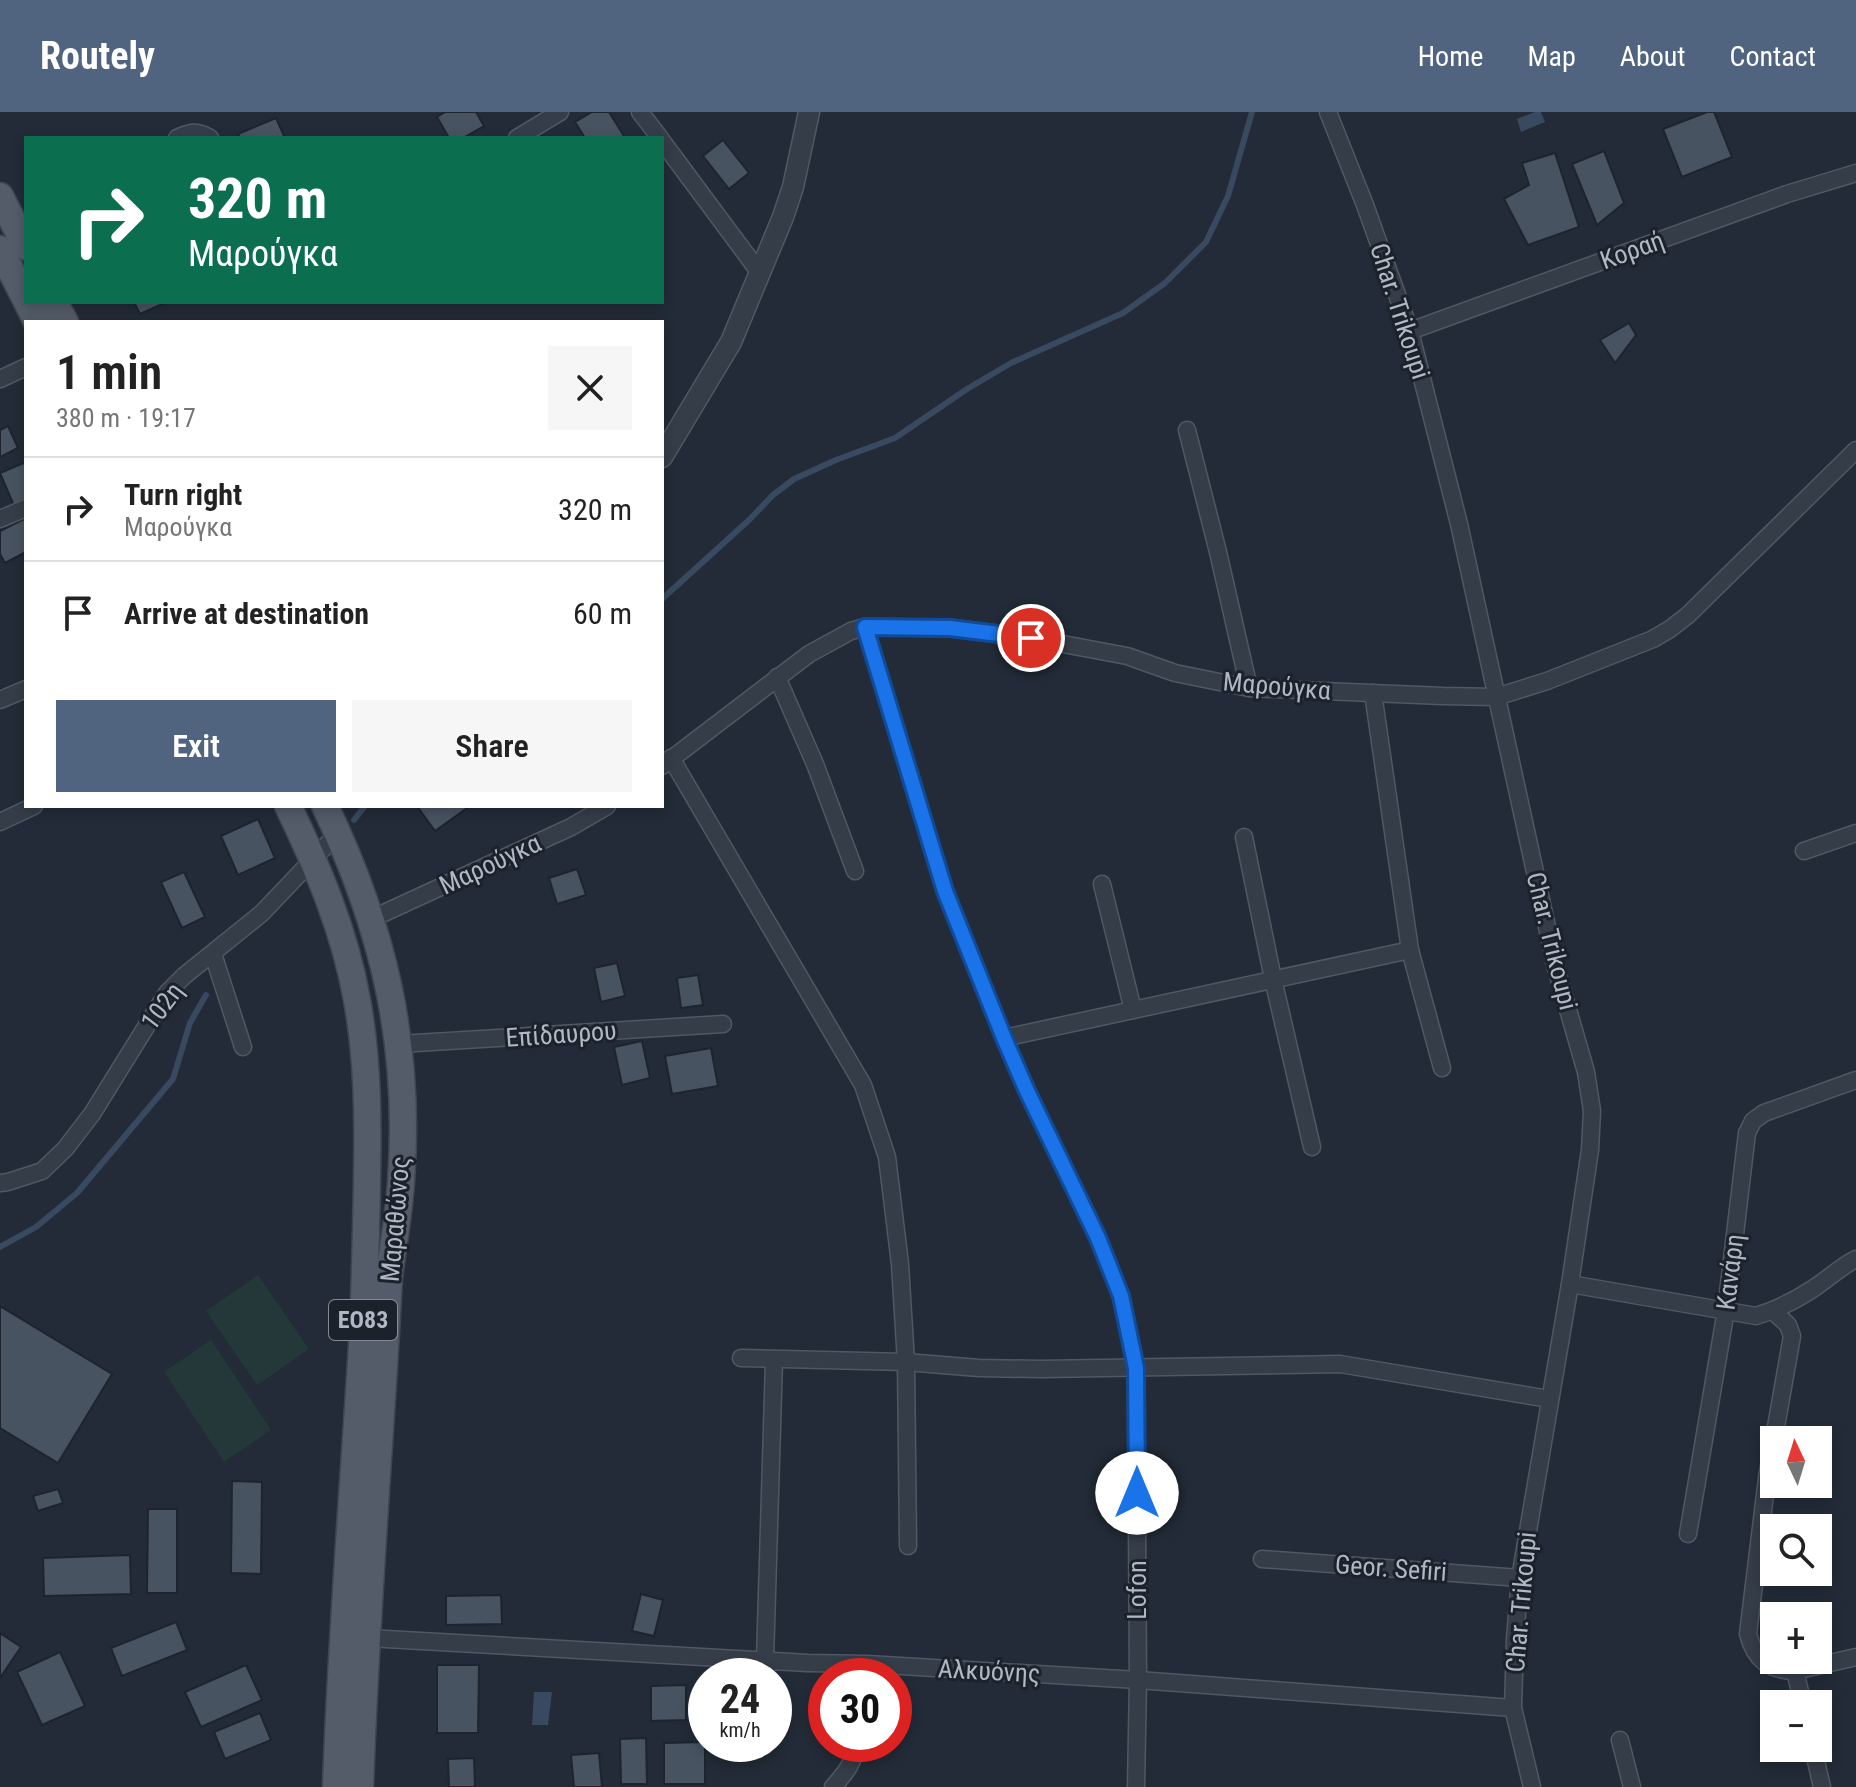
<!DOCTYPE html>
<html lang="en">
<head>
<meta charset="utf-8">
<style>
	body { margin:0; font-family:"Roboto Condensed",sans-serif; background:#f6f6f6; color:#222; height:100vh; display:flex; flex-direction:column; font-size:30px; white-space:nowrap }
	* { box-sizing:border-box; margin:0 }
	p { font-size:26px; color:#767676 }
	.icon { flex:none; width:44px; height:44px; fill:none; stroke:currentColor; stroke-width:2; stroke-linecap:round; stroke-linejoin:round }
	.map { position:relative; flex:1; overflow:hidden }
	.drawer { position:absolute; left:24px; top:208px; width:640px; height:488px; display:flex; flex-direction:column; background:#fff; border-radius:0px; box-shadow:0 4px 12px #0003 }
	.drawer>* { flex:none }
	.top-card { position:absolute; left:24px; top:24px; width:640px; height:168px; border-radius:0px; box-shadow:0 4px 12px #0003; background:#0b6e4f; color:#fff; overflow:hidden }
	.needle { width:52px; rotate:356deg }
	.fabs { position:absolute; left:1760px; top:1314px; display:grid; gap:16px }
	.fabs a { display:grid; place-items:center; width:72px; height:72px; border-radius:0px; background:#fff; box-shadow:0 4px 12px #0003; font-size:40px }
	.speed { position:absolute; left:688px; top:1546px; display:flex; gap:16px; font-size:40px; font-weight:700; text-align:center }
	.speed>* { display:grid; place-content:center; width:104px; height:104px; border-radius:50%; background:#fff; box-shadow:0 4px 12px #0003; line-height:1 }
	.speed small { font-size:20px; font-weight:400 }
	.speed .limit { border:12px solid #d22; background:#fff; color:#111 }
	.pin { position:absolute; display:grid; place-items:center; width:68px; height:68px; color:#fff; margin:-34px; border:4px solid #fff; border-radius:50%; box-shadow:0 2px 8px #0007 }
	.me { position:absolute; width:88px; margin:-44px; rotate:0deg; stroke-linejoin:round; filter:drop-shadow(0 0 6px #0008) }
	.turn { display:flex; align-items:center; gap:28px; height:168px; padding:0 32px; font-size:36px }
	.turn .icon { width:104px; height:104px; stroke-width:2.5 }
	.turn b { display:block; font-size:56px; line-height:68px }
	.round { display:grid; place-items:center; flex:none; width:84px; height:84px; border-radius:0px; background:#f6f6f6 }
	.head { display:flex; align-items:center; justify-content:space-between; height:136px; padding:0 32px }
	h1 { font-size:48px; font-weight:600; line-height:60px }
	.button { display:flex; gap:16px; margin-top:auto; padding:16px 32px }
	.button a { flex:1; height:92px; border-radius:0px; background:#50637f; color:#fff; font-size:32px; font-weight:600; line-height:92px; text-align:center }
	.button a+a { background:#f6f6f6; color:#222 }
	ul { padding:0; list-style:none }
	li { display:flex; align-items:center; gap:24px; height:104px; padding:0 32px; border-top:2px solid #e0e0e0 }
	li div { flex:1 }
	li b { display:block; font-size:30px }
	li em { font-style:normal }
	header { display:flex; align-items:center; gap:48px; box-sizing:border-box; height:112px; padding:0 40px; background:#50637f; color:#fff }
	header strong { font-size:38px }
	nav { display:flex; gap:44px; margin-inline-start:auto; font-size:28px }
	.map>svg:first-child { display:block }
	.green { fill:#253839 }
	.water { fill:#384960 }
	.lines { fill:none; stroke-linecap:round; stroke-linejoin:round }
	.stream { stroke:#384960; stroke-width:6 }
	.building { fill:#485361; stroke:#1d242e; stroke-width:2 }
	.minor-casing { stroke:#505862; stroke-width:19 }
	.tertiary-casing { stroke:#505862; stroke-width:23 }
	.primary-casing { stroke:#3f4651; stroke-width:29 }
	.minor { stroke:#353d48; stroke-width:16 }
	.tertiary { stroke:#353d48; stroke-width:20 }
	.primary { stroke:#535c68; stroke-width:26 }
	.route-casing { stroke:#114b97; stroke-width:20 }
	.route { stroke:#1a73e8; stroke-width:14 }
	.labels { text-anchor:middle; stroke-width:6; stroke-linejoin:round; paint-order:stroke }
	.shield { fill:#1b222c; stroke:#838b96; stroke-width:2 }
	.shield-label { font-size:24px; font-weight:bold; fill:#b0b8c4 }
	.street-label { font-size:26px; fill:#b0b8c4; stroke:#1b222c }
</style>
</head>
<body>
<header>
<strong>Routely</strong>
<nav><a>Home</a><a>Map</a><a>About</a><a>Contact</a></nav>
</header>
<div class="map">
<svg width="1856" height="1675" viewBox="0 0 1856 1675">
	<rect width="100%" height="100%" fill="#222b37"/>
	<g class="green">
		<polygon points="258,1163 309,1237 257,1273 206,1199"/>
		<polygon points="211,1228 271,1318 224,1350 164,1260"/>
	</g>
	<g class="water">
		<polygon points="1535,0 1541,0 1545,10 1521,20 1517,7"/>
		<polygon points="534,1580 552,1580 548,1613 532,1613"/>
	</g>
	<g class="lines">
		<g class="stream">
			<polyline points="662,487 749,408 773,383 794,367 836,348 895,326 967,277 1011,251 1123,201 1165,171 1206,130 1228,84 1252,0"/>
			<polyline points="354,708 365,694"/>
			<polyline points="0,1135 36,1115 77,1081 173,967 190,911 206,883"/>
		</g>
	</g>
	<g class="building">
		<polygon points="445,0 476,0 484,14 463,26 449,26 437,5"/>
		<polygon points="592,0 609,0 624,24 620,26 585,26 575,10"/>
		<polygon points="1707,0 1714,0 1732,45 1682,65 1663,17"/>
		<polygon points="276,6 285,26 240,26 238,22"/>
		<polygon points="723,28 749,61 729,77 703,44"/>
		<polygon points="1604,39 1624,91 1597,113 1572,52"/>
		<polygon points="1555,41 1579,115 1528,133 1504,87 1529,73 1522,51"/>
		<polygon points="134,190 167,190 140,202"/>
		<polygon points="1629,211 1636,223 1615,251 1600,228"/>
		<polygon points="8,314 18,336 0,345 0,318"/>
		<polygon points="26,350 26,391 15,396 0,361"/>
		<polygon points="26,406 26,440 5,451 0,442 0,419"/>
		<polygon points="417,694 465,694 467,696 435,719"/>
		<polygon points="258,707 275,746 238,763 221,724"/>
		<polygon points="577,757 586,783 557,792 549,766"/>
		<polygon points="184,760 205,805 182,816 161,770"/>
		<polygon points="617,851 625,884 601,890 594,856"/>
		<polygon points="698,863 703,893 681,896 677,866"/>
		<polygon points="642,929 650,966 622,973 614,935"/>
		<polygon points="711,936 718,974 672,982 665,944"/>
		<polygon points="0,1194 112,1262 58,1351 0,1316"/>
		<polygon points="232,1369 262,1370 261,1462 231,1461"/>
		<polygon points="58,1377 63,1391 38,1399 33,1384"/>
		<polygon points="148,1397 177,1397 177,1481 147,1481"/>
		<polygon points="130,1443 131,1482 44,1484 43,1446"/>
		<polygon points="641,1482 663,1488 654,1524 632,1519"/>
		<polygon points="501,1483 502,1512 446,1513 446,1484"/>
		<polygon points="176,1510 187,1538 122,1564 111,1536"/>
		<polygon points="0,1521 21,1535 0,1566"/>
		<polygon points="60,1540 85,1594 42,1613 17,1560"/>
		<polygon points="246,1553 262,1588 201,1615 185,1580"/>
		<polygon points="437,1553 479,1553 478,1621 437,1621"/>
		<polygon points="686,1573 686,1608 651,1609 651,1574"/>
		<polygon points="774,1596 779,1596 778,1631 774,1630"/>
		<polygon points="260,1601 271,1628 225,1647 214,1620"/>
		<polygon points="646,1626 647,1672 621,1672 620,1627"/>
		<polygon points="705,1630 705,1672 664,1672 664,1631"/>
		<polygon points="599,1641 602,1675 574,1675 571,1643"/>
		<polygon points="474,1646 475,1675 449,1675 448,1647"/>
	</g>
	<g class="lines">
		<g class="minor-casing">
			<g id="minor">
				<polyline points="640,0 660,26"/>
				<polyline points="1328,0 1365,93 1410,219 1459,412 1556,856 1586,960 1592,999 1590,1038 1570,1172 1520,1466 1515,1527 1513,1596 1532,1675"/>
				<path d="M177,26c13,-6 20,-8 33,0"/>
				<polyline points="517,26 560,0"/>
				<polyline points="662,29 760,161"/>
				<polyline points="1410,219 1787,82 1856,61"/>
				<polyline points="0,267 26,255"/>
				<polyline points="1187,318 1218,440 1249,576"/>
				<polyline points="0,407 26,396"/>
				<polyline points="865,515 945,779 1004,926 1027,979 1098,1126 1121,1184 1136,1256 1138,1568 1136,1675"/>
				<polyline points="777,565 815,652 855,759"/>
				<polyline points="1373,581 1410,838 1442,956"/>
				<polyline points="0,588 26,577"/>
				<polyline points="671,646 863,973 887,1045 900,1152 906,1250 908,1434"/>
				<polyline points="662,654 809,542 851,519 865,515 950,516 1031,526 1127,544 1175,561 1249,576 1443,584 1496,585 1547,569 1653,527 1670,517 1688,503 1856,338"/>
				<polyline points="0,710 34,694"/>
				<polyline points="1244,725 1273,867 1312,1035"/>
				<polyline points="1804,739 1856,721"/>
				<polyline points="1102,772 1133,898"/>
				<polyline points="371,807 571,715 607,694"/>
				<polyline points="213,842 243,935"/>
				<polyline points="1004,926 1410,838"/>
				<polyline points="399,932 723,912"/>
				<polyline points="0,1071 8,1070 42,1059 65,1037 92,1002 167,881 184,864 262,801 338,721"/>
				<path d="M1570,1172l186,32c20,-6 40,-16 58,-28 14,-9 26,-21 42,-29"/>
				<path d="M1773,1199l15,14 4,11 -25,142 -19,156c7,26 20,36 47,37l61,-14"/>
				<polyline points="741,1246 906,1250 979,1256 1041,1257 1340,1252 1549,1287"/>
				<polyline points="1688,1422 1726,1198 1747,1021 1753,1009 1764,1001 1856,968"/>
				<polyline points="1262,1447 1520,1466"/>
				<polyline points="368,1526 808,1551 867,1552 1138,1568 1513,1596"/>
				<polyline points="773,1550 765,1548 774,1248"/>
				<polyline points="1795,1559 1803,1592"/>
				<polyline points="1620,1628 1632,1675"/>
				<polyline points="1813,1636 1822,1675"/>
				<path d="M833,1675c12,-14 22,-24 22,-43"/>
			</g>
		</g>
		<g class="tertiary-casing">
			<polyline id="tertiary" points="662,345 731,230 783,105 793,75 809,0"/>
		</g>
		<g class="primary-casing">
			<g id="primary">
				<polyline points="0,84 26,135"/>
				<polyline points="0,137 26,188"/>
				<polyline points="27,190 37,210"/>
				<polyline points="54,190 65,210"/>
				<path d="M288,694c30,62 57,126 69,194 11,60 11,120 10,181 -1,55 -2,109 -5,164 -9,147 -21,295 -26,442"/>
				<path d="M325,694c59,123 86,239 76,376 -2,32 -8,64 -12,96 -1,18 -2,37 -3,55 -9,151 -21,302 -26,454"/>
			</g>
		</g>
		<use href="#minor" class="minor"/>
		<use href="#tertiary" class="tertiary"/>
		<use href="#primary" class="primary"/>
	</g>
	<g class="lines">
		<g class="route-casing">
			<polyline id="route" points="1031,526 950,516 865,515 945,779 1004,926 1027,979 1098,1126 1121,1184 1136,1256 1137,1381"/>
		</g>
		<use href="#route" class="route"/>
	</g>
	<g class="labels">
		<rect class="shield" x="329" y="1188" width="68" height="40" rx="6"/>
		<g class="shield-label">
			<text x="363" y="1216">ΕΟ83</text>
		</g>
		<g class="street-label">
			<text transform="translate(1632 138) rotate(-20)" y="9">Κοραή</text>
			<text transform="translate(1400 199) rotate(72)" y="9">Char. Trikoupi</text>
			<text transform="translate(1277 574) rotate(5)" y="9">Μαρούγκα</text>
			<text transform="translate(490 752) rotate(-25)" y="9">Μαρούγκα</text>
			<text transform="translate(1552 829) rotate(76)" y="9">Char. Trikoupi</text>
			<text transform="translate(162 894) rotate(-53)" y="9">102η</text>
			<text transform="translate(561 922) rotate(-4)" y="9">Επίδαυρου</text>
			<text transform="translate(395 1107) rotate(-85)" y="9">Μαραθώνος</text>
			<text transform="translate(1730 1160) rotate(-83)" y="9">Κανάρη</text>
			<text transform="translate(1391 1456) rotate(4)" y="9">Geor. Sefiri</text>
			<text transform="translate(1137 1478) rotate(-90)" y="9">Lofon</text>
			<text transform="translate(1521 1490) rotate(-85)" y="9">Char. Trikoupi</text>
			<text transform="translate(989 1559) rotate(3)" y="9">Αλκυόνης</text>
		</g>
	</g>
</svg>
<div class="fabs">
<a><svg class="needle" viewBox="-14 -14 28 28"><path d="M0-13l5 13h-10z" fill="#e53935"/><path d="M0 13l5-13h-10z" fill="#767676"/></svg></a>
<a><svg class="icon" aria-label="search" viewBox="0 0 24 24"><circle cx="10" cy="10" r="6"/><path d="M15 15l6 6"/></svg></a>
<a>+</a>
<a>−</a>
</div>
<div class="speed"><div>24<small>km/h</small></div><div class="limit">30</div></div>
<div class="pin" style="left:1031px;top:526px;background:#d93025"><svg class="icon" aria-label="arrive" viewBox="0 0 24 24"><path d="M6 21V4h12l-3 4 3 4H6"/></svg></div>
<svg class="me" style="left:1137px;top:1381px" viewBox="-20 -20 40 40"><circle r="19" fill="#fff"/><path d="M0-13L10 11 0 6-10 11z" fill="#1a73e8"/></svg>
<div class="top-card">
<div class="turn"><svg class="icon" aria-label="right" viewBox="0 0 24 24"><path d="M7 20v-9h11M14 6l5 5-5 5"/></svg><div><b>320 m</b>Μαρούγκα</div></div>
</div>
<section class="drawer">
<div class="head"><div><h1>1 min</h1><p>380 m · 19:17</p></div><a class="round"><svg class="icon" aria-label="close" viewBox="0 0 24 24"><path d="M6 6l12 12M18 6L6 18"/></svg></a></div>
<ul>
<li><svg class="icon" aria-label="right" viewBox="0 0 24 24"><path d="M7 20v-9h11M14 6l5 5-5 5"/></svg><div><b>Turn right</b><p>Μαρούγκα</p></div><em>320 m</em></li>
<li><svg class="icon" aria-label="arrive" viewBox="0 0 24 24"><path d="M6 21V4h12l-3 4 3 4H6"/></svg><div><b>Arrive at destination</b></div><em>60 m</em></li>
</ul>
<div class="button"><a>Exit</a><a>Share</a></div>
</section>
</div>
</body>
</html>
